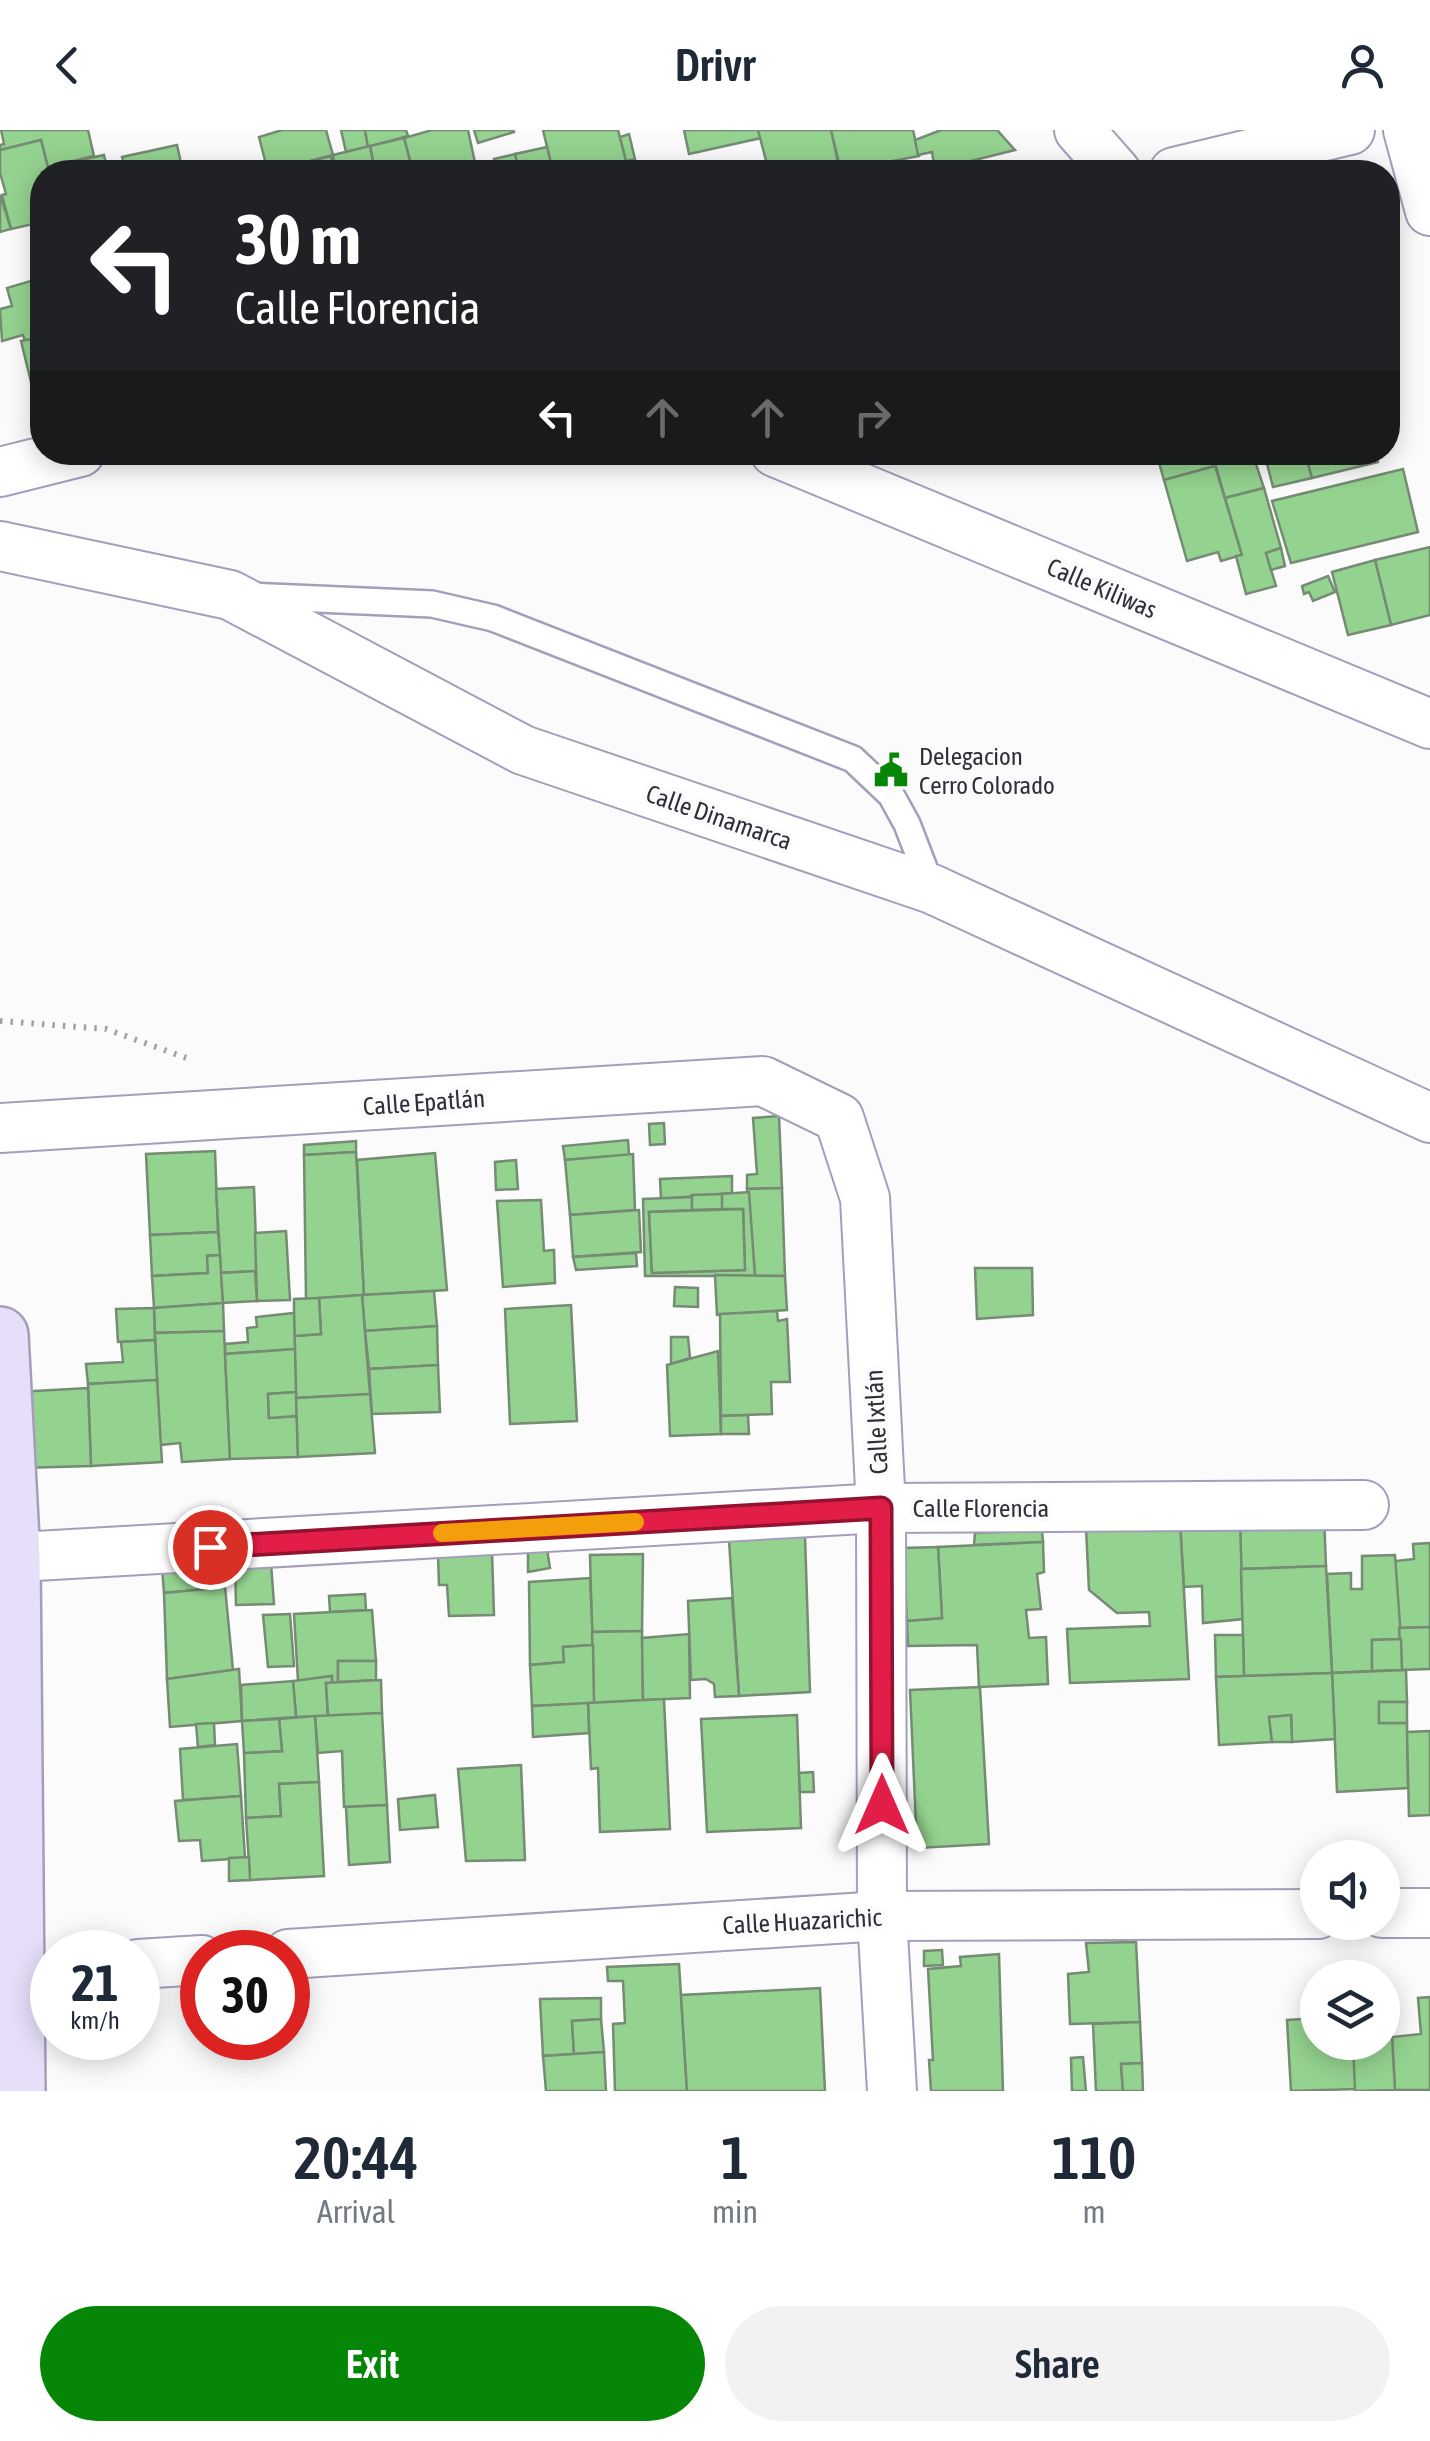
<!DOCTYPE html>
<html lang="en">
<head>
<meta charset="utf-8">
<style>
	body { margin:0; font-family:"Asap Condensed",sans-serif; background:#f2f2f3; color:#1f2937; height:100vh; display:flex; flex-direction:column; font-size:38px; white-space:nowrap }
	* { box-sizing:border-box; margin:0 }
	p { font-size:32px; color:#747a83 }
	.icon { flex:none; width:55px; height:55px; fill:none; stroke:currentColor; stroke-width:2; stroke-linecap:round; stroke-linejoin:round }
	.map { position:relative; height:1961px; overflow:hidden }
	.drawer { display:flex; flex-direction:column; background:#fff; flex:1 }
	.drawer>* { flex:none }
	.banner { position:absolute; left:30px; top:30px; width:1370px; height:305px; border-radius:40px; box-shadow:0 5px 25px #0003; background:#202124; color:#fff; overflow:hidden }
	.buttons { position:absolute; left:1300px; top:1710px; display:grid; gap:20px }
	.buttons a { display:grid; place-items:center; width:100px; height:100px; border-radius:50%; background:#fff; box-shadow:0 5px 25px #0003; font-size:50px }
	.speed { position:absolute; left:30px; top:1800px; display:flex; gap:20px; font-size:50px; font-weight:700; text-align:center }
	.speed>* { display:grid; place-content:center; width:130px; height:130px; border-radius:50%; background:#fff; box-shadow:0 5px 25px #0003; line-height:1 }
	.speed small { font-size:25px; font-weight:400 }
	.speed .limit { border:15px solid #d22; background:#fff; color:#111 }
	.pin { position:absolute; display:grid; place-items:center; width:85px; height:85px; color:#fff; margin:-42px; border:5px solid #fff; border-radius:50%; box-shadow:0 2px 10px #0007 }
	.me { position:absolute; width:110px; margin:-55px; rotate:0deg; stroke-linejoin:round; filter:drop-shadow(0 0 8px #0008) }
	.turn { display:flex; align-items:center; gap:35px; height:210px; padding:0 40px; font-size:45px }
	.turn .icon { width:130px; height:130px; stroke-width:2.5 }
	.turn b { display:block; font-size:70px; line-height:85px }
	.lanes { display:flex; align-items:center; height:95px; padding:0 40px; background:#0003; justify-content:center; gap:50px; direction:ltr }
	.lanes .off { opacity:.35 }
	.eta { display:flex; justify-content:space-evenly; align-items:center; height:170px; text-align:center }
	.eta b { font-size:60px; font-weight:600; line-height:70px }
	.action { display:flex; gap:20px; margin-top:auto; padding:20px 40px }
	.action a { flex:1; height:115px; border-radius:60px; background:#058607; color:#fff; font-size:40px; font-weight:600; line-height:115px; text-align:center }
	.action a+a { background:#f2f2f3; color:#1f2937 }
	header { display:flex; justify-content:space-between; align-items:center; height:130px; padding:0 40px; background:#fff; font-size:45px; font-weight:600 }
	.map>svg:first-child { display:block }
	.building { fill:#94d28f; stroke:#758b73; stroke-width:2.5 }
	.lines { fill:none; stroke-linecap:round; stroke-linejoin:round }
	.lane-casing { stroke:#a59ebb; stroke-width:30 }
	.street-casing { stroke:#a59ebb; stroke-width:52 }
	.secondary-casing { stroke:#a59ebb; stroke-width:60 }
	.path { stroke:#a1a0a5; stroke-width:6; stroke-dasharray:2.5 8; stroke-linecap:butt }
	.lane { stroke:#fff; stroke-width:25 }
	.street { stroke:#fff; stroke-width:48 }
	.secondary { stroke:#e7dffa; stroke-width:55 }
	.route-casing { stroke:#92132f; stroke-width:25 }
	.route { stroke:#e11d48; stroke-width:18 }
	.slow { stroke:#f59e0b; stroke-width:18 }
	.labels { text-anchor:middle; stroke-width:9; stroke-linejoin:round; paint-order:stroke }
	.street-label { font-size:25px; fill:#312e3a; stroke:#fbfbfb }
	.poi-label { font-size:25px; fill:#312e3a; stroke:#fbfbfb; text-anchor:start }
</style>
</head>
<body>
<header><svg class="icon" aria-label="back" viewBox="0 0 24 24"><path d="M15 5l-7 7 7 7"/></svg>Drivr<svg class="icon" aria-label="person" viewBox="0 0 24 24"><circle cx="12" cy="8" r="4"/><path d="M4 21q1-7 8-7t8 7"/></svg></header>
<div class="map">
<svg width="1430" height="1961" viewBox="0 0 1430 1961">
	<rect width="100%" height="100%" fill="#fbfbfb"/>
	<g class="building">
		<polygon points="1,0 88,0 94,26 48,37 41,10 0,20 0,15 4,14"/>
		<polygon points="282,0 326,0 333,25 268,42 259,7"/>
		<polygon points="341,0 365,0 368,17 346,22"/>
		<polygon points="365,0 406,0 408,6 368,17"/>
		<polygon points="432,0 468,0 477,42 439,42 438,39 413,42 404,8"/>
		<polygon points="474,0 513,0 514,2 478,13"/>
		<polygon points="543,0 618,0 629,41 553,42"/>
		<polygon points="684,0 758,0 761,8 689,24"/>
		<polygon points="758,0 831,0 839,37 821,42 769,42"/>
		<polygon points="831,0 913,0 919,26 841,41"/>
		<polygon points="997,0 1015,20 935,40 932,22 918,25 915,10 941,0"/>
		<polygon points="629,4 635,29 626,31 620,7"/>
		<polygon points="404,8 413,42 375,42 370,16"/>
		<polygon points="41,10 49,42 42,42 42,92 11,99 2,65 6,64 0,43 0,20"/>
		<polygon points="177,15 183,42 126,42 122,27"/>
		<polygon points="370,16 375,42 335,42 333,25"/>
		<polygon points="547,17 551,33 519,42 515,24"/>
		<polygon points="515,24 519,42 497,42 494,29"/>
		<polygon points="104,25 108,42 49,42 48,37"/>
		<polygon points="331,26 335,42 301,42 299,34"/>
		<polygon points="551,33 553,42 519,42"/>
		<polygon points="0,65 11,99 0,102"/>
		<polygon points="42,116 42,207 25,211 23,205 2,211 0,179 12,176 7,158 41,148 32,118"/>
		<polygon points="42,207 42,250 31,252 21,211"/>
		<polygon points="1388,210 1397,244 1388,247"/>
		<polygon points="1156,322 1211,322 1215,336 1164,350"/>
		<polygon points="1252,322 1264,358 1225,368 1215,333"/>
		<polygon points="1264,322 1305,322 1312,348 1273,357"/>
		<polygon points="1305,322 1376,322 1378,332 1312,348"/>
		<polygon points="1215,336 1242,425 1221,431 1218,422 1187,431 1164,350"/>
		<polygon points="1403,339 1418,402 1291,433 1272,371"/>
		<polygon points="1264,358 1281,418 1266,423 1276,456 1246,464 1236,426 1242,425 1225,368"/>
		<polygon points="1430,417 1430,485 1391,495 1375,430"/>
		<polygon points="1281,418 1285,436 1271,440 1266,423"/>
		<polygon points="1375,430 1391,495 1348,505 1332,442"/>
		<polygon points="1328,446 1335,462 1313,471 1309,462 1304,464 1302,456"/>
		<polygon points="779,986 782,1058 747,1059 747,1045 757,1044 753,988"/>
		<polygon points="664,993 665,1014 650,1015 649,994"/>
		<polygon points="628,1010 629,1025 565,1030 563,1016"/>
		<polygon points="356,1011 356,1022 304,1025 304,1015"/>
		<polygon points="215,1021 218,1102 150,1105 146,1024"/>
		<polygon points="356,1022 364,1165 306,1169 304,1025"/>
		<polygon points="435,1023 447,1160 364,1165 357,1030"/>
		<polygon points="633,1024 635,1080 570,1085 565,1030"/>
		<polygon points="516,1030 518,1059 496,1060 495,1032"/>
		<polygon points="732,1046 732,1063 661,1069 660,1049"/>
		<polygon points="254,1057 257,1141 221,1143 216,1059"/>
		<polygon points="782,1058 785,1146 755,1146 747,1059"/>
		<polygon points="749,1062 755,1146 645,1146 643,1069 692,1067 692,1080 649,1082 652,1143 745,1140 743,1079 722,1079 721,1064"/>
		<polygon points="722,1064 722,1079 692,1080 692,1065"/>
		<polygon points="541,1070 544,1121 554,1120 555,1153 503,1157 497,1071"/>
		<polygon points="743,1079 745,1140 652,1143 649,1082"/>
		<polygon points="639,1080 641,1122 573,1127 570,1085"/>
		<polygon points="286,1101 290,1170 257,1171 255,1103"/>
		<polygon points="218,1102 220,1125 207,1126 208,1143 152,1146 150,1105"/>
		<polygon points="636,1123 637,1136 576,1140 573,1127"/>
		<polygon points="220,1125 223,1173 154,1178 152,1146 208,1143 207,1126"/>
		<polygon points="975,1138 1032,1138 1033,1185 977,1189"/>
		<polygon points="255,1141 257,1171 223,1173 221,1143"/>
		<polygon points="715,1145 785,1146 787,1180 717,1185"/>
		<polygon points="675,1157 698,1158 698,1177 674,1176"/>
		<polygon points="434,1161 437,1196 365,1201 362,1165"/>
		<polygon points="362,1165 370,1264 296,1268 294,1206 321,1204 319,1168"/>
		<polygon points="319,1168 321,1204 294,1206 294,1169"/>
		<polygon points="223,1173 224,1201 155,1203 154,1178"/>
		<polygon points="571,1175 577,1291 510,1294 505,1179"/>
		<polygon points="154,1178 155,1210 118,1212 116,1179"/>
		<polygon points="777,1181 778,1191 787,1189 790,1252 771,1252 772,1284 721,1286 720,1184"/>
		<polygon points="294,1183 295,1219 225,1224 225,1214 248,1212 247,1198 257,1197 256,1187"/>
		<polygon points="437,1196 438,1235 369,1239 365,1201"/>
		<polygon points="224,1201 230,1329 182,1332 180,1313 160,1315 155,1203"/>
		<polygon points="671,1207 688,1207 690,1228 671,1234"/>
		<polygon points="155,1210 157,1250 88,1254 86,1234 123,1232 121,1212"/>
		<polygon points="295,1219 296,1262 268,1264 269,1288 297,1286 298,1327 230,1329 225,1224"/>
		<polygon points="718,1221 721,1304 670,1306 667,1235"/>
		<polygon points="438,1235 440,1282 372,1284 369,1239"/>
		<polygon points="157,1250 162,1332 91,1336 88,1254"/>
		<polygon points="88,1258 91,1336 21,1338 17,1262"/>
		<polygon points="296,1262 297,1286 269,1288 268,1264"/>
		<polygon points="370,1264 375,1323 298,1327 296,1268"/>
		<polygon points="748,1285 749,1304 721,1304 721,1286"/>
		<polygon points="1324,1385 1326,1436 1241,1439 1240,1389"/>
		<polygon points="1240,1389 1243,1489 1203,1493 1202,1456 1184,1457 1180,1392"/>
		<polygon points="1180,1392 1189,1549 1070,1553 1067,1499 1150,1496 1149,1482 1117,1483 1089,1460 1086,1398"/>
		<polygon points="1042,1400 1043,1412 974,1415 975,1403"/>
		<polygon points="805,1406 810,1562 739,1566 729,1410"/>
		<polygon points="1043,1412 1044,1442 1037,1444 1041,1479 1026,1480 1029,1508 1046,1507 1048,1554 979,1557 977,1515 908,1516 907,1491 942,1488 938,1417"/>
		<polygon points="1430,1413 1430,1497 1399,1498 1395,1431 1414,1429 1413,1414"/>
		<polygon points="938,1417 942,1488 907,1491 903,1418"/>
		<polygon points="547,1419 550,1438 528,1442 528,1420"/>
		<polygon points="492,1422 494,1485 449,1486 447,1455 439,1455 438,1425"/>
		<polygon points="643,1424 642,1501 592,1502 590,1425"/>
		<polygon points="1395,1425 1401,1509 1372,1510 1372,1541 1332,1543 1327,1444 1351,1443 1351,1459 1362,1459 1362,1426"/>
		<polygon points="271,1433 274,1474 236,1475 235,1435"/>
		<polygon points="223,1435 222,1458 164,1463 162,1438"/>
		<polygon points="1326,1436 1332,1543 1244,1546 1241,1439"/>
		<polygon points="590,1448 593,1515 563,1517 564,1532 530,1535 529,1452"/>
		<polygon points="225,1457 233,1540 167,1549 164,1463"/>
		<polygon points="365,1464 366,1480 330,1482 329,1466"/>
		<polygon points="732,1468 739,1566 715,1567 714,1554 706,1549 691,1550 688,1471"/>
		<polygon points="372,1480 376,1531 338,1531 338,1552 332,1553 332,1546 298,1551 294,1484"/>
		<polygon points="290,1484 294,1536 268,1537 263,1485"/>
		<polygon points="1430,1497 1430,1539 1402,1540 1399,1498"/>
		<polygon points="642,1501 643,1570 594,1574 592,1502"/>
		<polygon points="689,1504 690,1568 643,1570 642,1508"/>
		<polygon points="1215,1505 1243,1505 1244,1546 1216,1547"/>
		<polygon points="1401,1509 1402,1540 1372,1541 1372,1510"/>
		<polygon points="593,1515 594,1574 532,1576 530,1535 564,1532 563,1517"/>
		<polygon points="338,1531 376,1531 376,1550 338,1552"/>
		<polygon points="239,1539 242,1591 170,1597 167,1549"/>
		<polygon points="1406,1540 1407,1572 1379,1572 1379,1593 1407,1593 1408,1658 1337,1662 1332,1543"/>
		<polygon points="1332,1543 1335,1609 1292,1612 1291,1585 1269,1587 1272,1612 1219,1615 1216,1547"/>
		<polygon points="332,1546 332,1553 326,1553 328,1586 296,1587 293,1551"/>
		<polygon points="381,1550 382,1583 328,1586 326,1553"/>
		<polygon points="293,1551 296,1587 242,1591 241,1555"/>
		<polygon points="980,1557 989,1714 917,1718 910,1560"/>
		<polygon points="664,1569 670,1699 600,1702 598,1638 591,1639 588,1573"/>
		<rect x="1379" y="1572" width="28" height="21"/>
		<polygon points="588,1573 589,1603 533,1607 532,1576"/>
		<polygon points="382,1583 387,1675 344,1677 342,1621 318,1623 315,1586"/>
		<polygon points="797,1585 801,1698 707,1702 701,1589"/>
		<polygon points="1291,1585 1292,1612 1272,1612 1269,1587"/>
		<polygon points="315,1586 319,1652 279,1654 281,1686 246,1688 244,1623 282,1621 279,1589"/>
		<polygon points="279,1589 282,1621 244,1623 242,1591"/>
		<polygon points="214,1593 215,1615 198,1617 196,1594"/>
		<polygon points="1430,1601 1430,1685 1409,1686 1407,1602"/>
		<polygon points="237,1614 241,1666 183,1670 180,1619"/>
		<polygon points="521,1635 525,1730 466,1731 458,1639"/>
		<polygon points="813,1642 814,1662 800,1662 799,1643"/>
		<polygon points="319,1652 324,1746 250,1750 246,1688 281,1686 279,1654"/>
		<polygon points="435,1665 438,1697 400,1700 398,1669"/>
		<polygon points="241,1666 245,1728 202,1731 200,1710 179,1711 175,1671"/>
		<polygon points="387,1675 390,1732 349,1735 346,1677"/>
		<polygon points="249,1727 250,1750 229,1751 229,1728"/>
		<polygon points="1136,1812 1140,1892 1070,1894 1068,1844 1089,1842 1086,1813"/>
		<polygon points="942,1820 943,1835 924,1836 924,1821"/>
		<polygon points="999,1824 1003,1961 931,1961 929,1930 933,1930 928,1839 961,1836 960,1827"/>
		<polygon points="679,1834 687,1961 615,1961 613,1894 625,1893 623,1851 608,1851 607,1837"/>
		<polygon points="820,1858 825,1961 687,1961 681,1865"/>
		<polygon points="1430,1867 1430,1960 1395,1960 1392,1907 1421,1904 1418,1868"/>
		<polygon points="601,1868 601,1889 572,1891 574,1924 543,1926 540,1869"/>
		<polygon points="1318,1888 1318,1912 1353,1912 1356,1959 1291,1961 1287,1890"/>
		<polygon points="601,1889 604,1922 574,1924 572,1891"/>
		<polygon points="1140,1892 1142,1933 1121,1934 1123,1961 1096,1961 1093,1894"/>
		<polygon points="1382,1907 1392,1907 1395,1960 1355,1961 1353,1912 1382,1912"/>
		<polygon points="604,1922 606,1961 546,1961 543,1926"/>
		<polygon points="1083,1927 1086,1961 1072,1961 1071,1928"/>
		<polygon points="1142,1933 1143,1961 1123,1961 1121,1934"/>
	</g>
	<g class="lines">
		<g class="lane-casing">
			<polyline id="lane" points="250,466 432,474 493,488 853,629 891,665 907,694 932,759"/>
		</g>
		<g class="street-casing">
			<g id="street">
				<polyline points="1079,0 1116,42"/>
				<polyline points="1408,0 1430,81"/>
				<polyline points="1174,42 1350,0"/>
				<polyline points="775,322 1430,594"/>
				<polyline points="0,342 80,322"/>
				<polyline points="0,416 230,465 523,620 932,759 1430,988"/>
				<polyline points="0,998 763,951 839,988 865,1068 881,1378 882,1786 892,1961"/>
				<polyline points="0,1428 881,1378 1364,1375"/>
				<polyline points="1382,1783 1430,1783"/>
				<polyline points="288,1824 882,1786 1318,1784"/>
				<polyline points="138,1834 202,1830"/>
			</g>
		</g>
		<g class="secondary-casing">
			<polyline id="secondary" points="0,1205 12,1428 17,1961"/>
		</g>
		<polyline class="path" points="0,891 106,899 192,930"/>
		<use href="#lane" class="lane"/>
		<use href="#street" class="street"/>
		<use href="#secondary" class="secondary"/>
	</g>
	<g class="lines">
		<g class="route-casing">
			<polyline id="route" points="210,1417 881,1378 882,1675"/>
		</g>
		<use href="#route" class="route"/>
		<polyline class="slow" points="442,1403 635,1392"/>
	</g>
	<defs>
		<g id="civic-bare" transform="scale(2.7)"><path d="M-.6-6.5H3V-4.5H.6V-3L4-1V1h2V6H-6V1h2V-1L-.6-3ZM-1.2 2.5V6h2.4V2.5Z" fill="#058607" stroke="#fbfbfb" stroke-width="2.5" paint-order="stroke"/></g>
	</defs>
	<g fill-rule="evenodd">
		<use href="#civic-bare" x="891" y="640"/>
	</g>
	<g class="labels">
		<g class="street-label">
			<text transform="translate(1102 458) rotate(23)" y="9">Calle Kiliwas</text>
			<text transform="translate(719 687) rotate(19)" y="9">Calle Dinamarca</text>
			<text transform="translate(424 972) rotate(-4)" y="9">Calle Epatlán</text>
			<text transform="translate(876 1292) rotate(-93)" y="9">Calle Ixtlán</text>
			<text x="981" y="1387">Calle Florencia</text>
			<text transform="translate(802 1791) rotate(-3)" y="9">Calle Huazarichic</text>
		</g>
		<g class="poi-label">
			<text x="919" y="635">Delegacion<tspan x="919" dy="29">Cerro Colorado</tspan></text>
		</g>
	</g>
</svg>
<div class="buttons">
<a><svg class="icon" aria-label="sound" viewBox="0 0 24 24"><path d="M4 9h4l5-4v14l-5-4H4zM17 9q2 3 0 6"/></svg></a>
<a><svg class="icon" aria-label="layers" viewBox="0 0 24 24"><path d="M12 4l9 5-9 5-9-5zM3 14l9 5 9-5"/></svg></a>
</div>
<div class="speed"><div>21<small>km/h</small></div><div class="limit">30</div></div>
<div class="pin" style="left:210px;top:1417px;background:#d93025"><svg class="icon" aria-label="arrive" viewBox="0 0 24 24"><path d="M6 21V4h12l-3 4 3 4H6"/></svg></div>
<svg class="me" style="left:882px;top:1675px" viewBox="-20 -20 40 40"><path d="M0-17L14 15 0 8-14 15z" fill="#e11d48" stroke="#fff" stroke-width="4"/></svg>
<div class="banner">
<div class="turn"><svg class="icon" aria-label="left" viewBox="0 0 24 24"><path d="M17 20v-9H6M10 6l-5 5 5 5"/></svg><div><b>30 m</b>Calle Florencia</div></div>
<div class="lanes"><svg class="icon" aria-label="left" viewBox="0 0 24 24"><path d="M17 20v-9H6M10 6l-5 5 5 5"/></svg><svg class="icon off" aria-label="ahead" viewBox="0 0 24 24"><path d="M12 20V5M6 11l6-6 6 6"/></svg><svg class="icon off" aria-label="ahead" viewBox="0 0 24 24"><path d="M12 20V5M6 11l6-6 6 6"/></svg><svg class="icon off" aria-label="right" viewBox="0 0 24 24"><path d="M7 20v-9h11M14 6l5 5-5 5"/></svg></div>
</div>
</div>
<section class="drawer">
<div class="eta">
<div><b>20:44</b><p>Arrival</p></div>
<div><b>1</b><p>min</p></div>
<div><b>110</b><p>m</p></div>
</div>
<div class="action"><a>Exit</a><a>Share</a></div>
</section>
</body>
</html>
